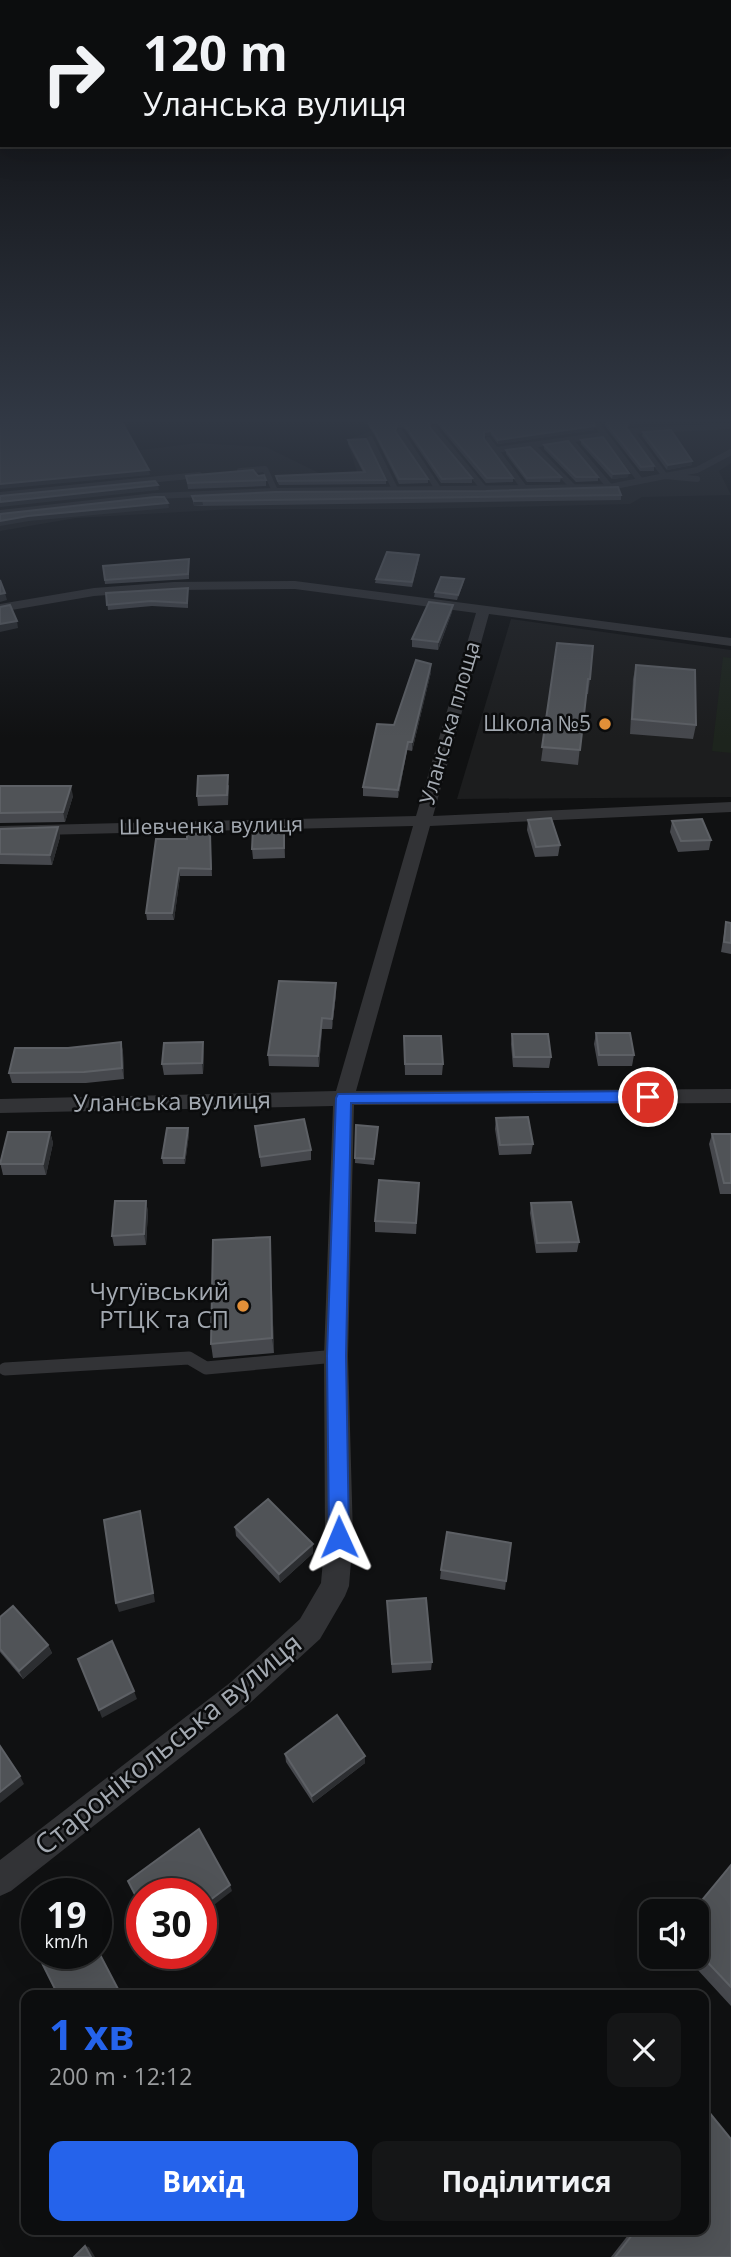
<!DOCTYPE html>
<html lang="uk">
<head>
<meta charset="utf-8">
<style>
	body { margin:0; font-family:"Open Sans",sans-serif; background:#151617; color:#f1f3f6; height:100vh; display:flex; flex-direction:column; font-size:26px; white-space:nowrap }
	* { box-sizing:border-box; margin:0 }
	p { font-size:23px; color:#9a9c9e }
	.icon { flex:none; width:38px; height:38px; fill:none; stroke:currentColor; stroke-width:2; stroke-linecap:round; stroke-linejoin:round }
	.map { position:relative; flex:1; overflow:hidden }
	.panel { position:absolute; left:21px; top:1990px; width:688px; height:245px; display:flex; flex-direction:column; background:#0c0d0e; border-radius:14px; box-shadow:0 7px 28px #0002,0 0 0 2px #2c2d2e }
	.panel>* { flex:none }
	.banner { position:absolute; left:0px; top:0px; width:732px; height:147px; box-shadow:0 7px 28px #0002,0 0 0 2px #2c2d2e; background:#0c0d0e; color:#f1f3f6; overflow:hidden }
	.buttons { position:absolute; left:639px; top:1899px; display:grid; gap:14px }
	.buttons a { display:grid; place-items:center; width:70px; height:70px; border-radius:14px; background:#0c0d0e; box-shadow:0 7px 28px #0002,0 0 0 2px #2c2d2e; font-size:35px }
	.speed { position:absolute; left:21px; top:1878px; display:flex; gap:14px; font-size:35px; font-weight:700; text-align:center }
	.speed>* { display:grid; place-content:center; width:91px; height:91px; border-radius:50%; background:#0c0d0e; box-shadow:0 7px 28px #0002,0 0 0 2px #2c2d2e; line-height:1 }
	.speed small { font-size:18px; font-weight:400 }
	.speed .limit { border:10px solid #d22; background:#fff; color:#111 }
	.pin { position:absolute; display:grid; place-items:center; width:60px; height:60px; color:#fff; margin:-30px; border:4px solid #fff; border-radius:50%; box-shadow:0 2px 7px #0007 }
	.me { position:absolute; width:77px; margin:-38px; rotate:359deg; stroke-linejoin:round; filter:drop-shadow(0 0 5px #0008) }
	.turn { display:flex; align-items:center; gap:24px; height:147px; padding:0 28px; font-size:32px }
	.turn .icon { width:91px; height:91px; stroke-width:2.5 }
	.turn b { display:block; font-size:49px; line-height:60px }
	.round { display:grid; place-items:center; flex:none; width:74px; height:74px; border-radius:14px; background:#151617 }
	.overview { display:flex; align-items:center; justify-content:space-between; height:119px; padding:0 28px }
	h1 { font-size:42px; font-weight:700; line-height:52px; color:#2563eb }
	.primary-button { display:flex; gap:14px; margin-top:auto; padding:14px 28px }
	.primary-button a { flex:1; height:80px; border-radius:14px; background:#2563eb; color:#fff; font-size:28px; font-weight:700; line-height:80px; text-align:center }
	.primary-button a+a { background:#151617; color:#f1f3f6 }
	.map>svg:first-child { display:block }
	.built { fill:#1c1d1e }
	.green { fill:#1d241d }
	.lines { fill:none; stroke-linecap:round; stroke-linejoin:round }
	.service-far1 { stroke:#323336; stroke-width:6 }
	.service { stroke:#323336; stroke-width:13 }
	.minor { fill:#323336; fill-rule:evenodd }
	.wall { fill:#46484d }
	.shaded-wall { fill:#2c2e31 }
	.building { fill:#505357; stroke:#5d6065; stroke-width:2 }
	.route { fill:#2563eb; stroke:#184099; stroke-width:2 }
	.poi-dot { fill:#e28f38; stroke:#0b0c0d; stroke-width:2.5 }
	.labels { text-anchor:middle; stroke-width:5; stroke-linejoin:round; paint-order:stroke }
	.far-street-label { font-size:21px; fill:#a3a9b1; stroke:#0b0c0d }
	.far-poi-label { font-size:21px; fill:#a3a9b1; stroke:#0b0c0d; text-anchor:end }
	.street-label { font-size:24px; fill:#a3a9b1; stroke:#0b0c0d }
	.poi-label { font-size:24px; fill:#a3a9b1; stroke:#0b0c0d; text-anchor:end }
	.near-street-label { font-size:28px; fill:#a3a9b1; stroke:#0b0c0d }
</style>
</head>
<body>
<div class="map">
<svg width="731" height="2257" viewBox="0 0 731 2257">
	<rect width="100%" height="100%" fill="#101112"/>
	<g class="built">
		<polygon points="395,422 731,422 731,463 719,471 731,495 642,497 630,504 420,509 233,509 76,518 0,531 0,468 197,443 266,447 325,476 357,472 347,440"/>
		<polygon points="511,619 731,650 731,797 457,799"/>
	</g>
	<polygon class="green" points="723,657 731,658 731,753 712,751"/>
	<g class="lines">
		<g class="service-far1">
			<polyline points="595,422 640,480"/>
			<polyline points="731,426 631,431 665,476 697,470 731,452"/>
			<polyline points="434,429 485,490"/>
			<polyline points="400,432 439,490"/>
			<polyline points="370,439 396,491"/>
			<polyline points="488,440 525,489"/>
			<polyline points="570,440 610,487"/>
			<polyline points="532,445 574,488"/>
			<polyline points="496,450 603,435"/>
			<polyline points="240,471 265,469 275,491 610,487 665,476 697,479"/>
			<polyline points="0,495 199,475"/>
			<polyline points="0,513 155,496 275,491"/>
		</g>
		<polyline class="service" points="5,1369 189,1358 206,1368 336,1356"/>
		<polygon class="minor" points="295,581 731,638 731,646 489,614 433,816 731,802 731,812 430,826 356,1091 731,1089 731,1103 354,1105 348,1356 353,1537 349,1586 345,1596 320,1639 251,1702 11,1891 0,1896 0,1860 231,1682 300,1619 321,1583 325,1537 324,1356 333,1106 0,1113 0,1099 336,1091 413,826 0,836 0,826 416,816 476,613 295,589 174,590 94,596 0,612 0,604 94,588 174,582"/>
	</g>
	<g class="wall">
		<polygon points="366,422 593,422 595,426 594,430 498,444 491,435 484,436 484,439 513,478 513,482 486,483 438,425 434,423 430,426 430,428 472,478 472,483 441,483 405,429 397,427 396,432 428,479 428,483 399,484 375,436"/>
		<polygon points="605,422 630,422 630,425 627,429 654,466 654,471 640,471 605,426"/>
		<polygon points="643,432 692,461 692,465 667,470 642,436"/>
		<polygon points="348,440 386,480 386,484 279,485 277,481 276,476 363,472 348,444"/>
		<polygon points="581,440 628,477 612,479 581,444"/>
		<polygon points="544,445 598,477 598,481 576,482 544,449"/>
		<polygon points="506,450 561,477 560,482 527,482 506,454"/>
		<polygon points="186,476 266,480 266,486 188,489"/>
		<polygon points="621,495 621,500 194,506 192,496"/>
		<polygon points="419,559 412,587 375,583 376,579"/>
		<polygon points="189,564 189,579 105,584 103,566"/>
		<polygon points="464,579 463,584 457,600 434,597 435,592"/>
		<polygon points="106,593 188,593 188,608 152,606 108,610"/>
		<polygon points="453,605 452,612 438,650 412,647 412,639"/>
		<polygon points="557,643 590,679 588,694 586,694 578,765 541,761"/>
		<polygon points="636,665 696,725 693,739 630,734 633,679"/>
		<polygon points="431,672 412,751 407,750 398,798 363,796 363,787 394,725"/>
		<polygon points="229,785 228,805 198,806 197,796"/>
		<polygon points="0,786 73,796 65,822 0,823"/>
		<polygon points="528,820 560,845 558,856 535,857 527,830"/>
		<polygon points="672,821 711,840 709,850 678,852 670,832"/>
		<polygon points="58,827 60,837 52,865 0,864 0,829"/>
		<polygon points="284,827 285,858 253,859 252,849"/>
		<polygon points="210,833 212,876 180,876 174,920 147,920 146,913 187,839"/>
		<polygon points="726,922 731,923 731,954 721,952"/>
		<polygon points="336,994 332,1029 322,1029 319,1067 269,1066 268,1055"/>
		<polygon points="596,1033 634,1055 632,1066 598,1066 594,1044"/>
		<polygon points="512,1034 551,1057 549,1068 513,1067 511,1044"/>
		<polygon points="404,1036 443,1064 442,1075 405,1075"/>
		<polygon points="121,1042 123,1052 124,1079 86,1083 12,1083 9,1073 68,1048"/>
		<polygon points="204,1052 203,1074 164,1075 162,1064"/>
		<polygon points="496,1118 533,1144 531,1154 499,1155 495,1129"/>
		<polygon points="356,1125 378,1127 374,1165 355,1163"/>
		<polygon points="255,1126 311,1150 311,1160 261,1167"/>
		<polygon points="188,1128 189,1134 185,1164 163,1164 162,1158"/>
		<polygon points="50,1132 53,1143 46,1175 3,1175 0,1162"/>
		<polygon points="712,1134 731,1134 731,1194 720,1194 709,1144"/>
		<polygon points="419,1183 416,1234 375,1232 375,1221"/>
		<polygon points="146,1201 148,1212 146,1245 114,1246 112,1236"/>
		<polygon points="531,1203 579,1242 577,1252 536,1253 530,1213"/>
		<polygon points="270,1237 274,1353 213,1358 211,1344"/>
		<polygon points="235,1527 313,1553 280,1583 236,1536"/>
		<polygon points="441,1570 506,1581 505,1590 440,1579"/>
		<polygon points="387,1601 432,1662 431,1670 392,1673"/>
		<polygon points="0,1617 48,1645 52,1653 23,1679 0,1652"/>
		<polygon points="285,1754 365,1763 313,1803 286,1762"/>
		<polygon points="731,1865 731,2006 685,1956 696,1956 696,1911"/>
		<polygon points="632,2230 704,2230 731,2257 611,2257"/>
	</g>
	<g class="shaded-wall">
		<polygon points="630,422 662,422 630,425 625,431 626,427"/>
		<polygon points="595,426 594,430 498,444 498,440"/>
		<polygon points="491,431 491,435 484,436 484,432"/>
		<polygon points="692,461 692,465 667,470 668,465"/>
		<polygon points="149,470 150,475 0,489 0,484"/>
		<polygon points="629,473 628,477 612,479 613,474"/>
		<polygon points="158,485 159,490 0,507 0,502"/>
		<polygon points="202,500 203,505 194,506 194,501"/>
		<polygon points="168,503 169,508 29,521 0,526 0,521 28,516"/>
		<polygon points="464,579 463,584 457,600 458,595"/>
		<polygon points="5,593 7,600 0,602 0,594"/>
		<polygon points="453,605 452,612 438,650 438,642"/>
		<polygon points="17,621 18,628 0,632 0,624"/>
		<polygon points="431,664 431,672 412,751 412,742"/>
		<polygon points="408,742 407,750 398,798 398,790"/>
		<polygon points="71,786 73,796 65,822 63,812"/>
		<polygon points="58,827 60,837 52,865 50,855"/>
		<polygon points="179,868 180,876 174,920 172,913"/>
		<polygon points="336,983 336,994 332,1029 332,1019"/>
		<polygon points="322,1018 322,1029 319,1067 318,1056"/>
		<polygon points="121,1042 123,1052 124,1079 122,1068"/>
		<polygon points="203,1042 204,1052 203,1074 202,1063"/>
		<polygon points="188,1128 189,1134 185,1164 184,1158"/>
		<polygon points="50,1132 53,1143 46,1175 43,1164"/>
		<polygon points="146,1201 148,1212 146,1245 144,1234"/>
		<polygon points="270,1237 271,1252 274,1353 272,1338"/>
		<polygon points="140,1511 142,1520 155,1602 119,1612 116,1603"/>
		<polygon points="313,1544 313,1553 280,1583 279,1574"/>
		<polygon points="48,1645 52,1653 23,1679 19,1671"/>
		<polygon points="134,1691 137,1699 102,1718 99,1710"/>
		<polygon points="365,1756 365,1763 313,1803 312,1796"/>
		<polygon points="20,1776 24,1784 0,1803 0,1792"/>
		<polygon points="230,1885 232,1891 201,1915 201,1907"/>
		<polygon points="96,1946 121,1994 120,1995 110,1995"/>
		<polygon points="85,2246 89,2247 95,2257 91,2257"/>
	</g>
	<g class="building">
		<polygon points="0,422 122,422 149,470 0,484"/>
		<polygon points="368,422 429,422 430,428 472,478 442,479 405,425 398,423 395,431 428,479 399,479 375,432"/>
		<polygon points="439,422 593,422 595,426 498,440 491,431 484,432 484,439 513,478 487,478"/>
		<polygon points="606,422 630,422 626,427 654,466 641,467"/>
		<polygon points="671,430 692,461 668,465 643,432"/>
		<polygon points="603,437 629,473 613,474 581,440"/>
		<polygon points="366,439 386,480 278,481 276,476 365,472 348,440"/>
		<polygon points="568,441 598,477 576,477 544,445"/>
		<polygon points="530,447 561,477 527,478 506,450"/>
		<polygon points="253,470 258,476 264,475 266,480 188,483 186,476"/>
		<polygon points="155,481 158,485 0,502 0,496"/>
		<polygon points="618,487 621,495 194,501 192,496 275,492 486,491"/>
		<polygon points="155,497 164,497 168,503 28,516 0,521 0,514"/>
		<polygon points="387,552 419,555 412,582 376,579"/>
		<polygon points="189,559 188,574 105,580 103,566"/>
		<polygon points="441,577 464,579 458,595 435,592"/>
		<polygon points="0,580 5,593 0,594"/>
		<polygon points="188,588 187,603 151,601 107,605 106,593"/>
		<polygon points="429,602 453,605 438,642 412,639"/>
		<polygon points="10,605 17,621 0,624 0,607"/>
		<polygon points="557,643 593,646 590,679 588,679 580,750 542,747"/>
		<polygon points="416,660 431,664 412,742 408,742 398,790 363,787 377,724 394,725"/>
		<polygon points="636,665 695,670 696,725 632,719"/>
		<polygon points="228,775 227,795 197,796 198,776"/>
		<polygon points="0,786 71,786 63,812 0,813"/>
		<polygon points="551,818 560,845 536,847 528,820"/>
		<polygon points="702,819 711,840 681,841 672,821"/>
		<polygon points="58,827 50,855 0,854 0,829"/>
		<polygon points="284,827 284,848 252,849 253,828"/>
		<polygon points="210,833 211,869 179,868 172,913 146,913 156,839 187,839 187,834"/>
		<polygon points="726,922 731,923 731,943 724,942"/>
		<polygon points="279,981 336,983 332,1019 322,1018 318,1056 268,1055"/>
		<polygon points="596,1033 630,1033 634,1055 599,1055"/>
		<polygon points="512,1034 548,1034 551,1057 514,1057"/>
		<polygon points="404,1036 441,1036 443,1064 405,1064"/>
		<polygon points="121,1042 122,1068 84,1072 9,1073 15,1048 68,1048"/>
		<polygon points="203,1042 202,1063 162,1064 164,1043"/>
		<polygon points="528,1117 533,1144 500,1145 496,1118"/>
		<polygon points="304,1119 311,1150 260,1157 255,1126"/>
		<polygon points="356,1125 378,1127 374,1159 355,1158"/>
		<polygon points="167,1128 188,1128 184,1158 162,1158"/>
		<polygon points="8,1132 50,1132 43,1164 0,1164"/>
		<polygon points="712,1134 731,1134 731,1183 724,1183"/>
		<polygon points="379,1180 419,1183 416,1223 375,1221"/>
		<polygon points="115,1201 146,1201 144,1234 112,1236"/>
		<polygon points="571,1202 579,1242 537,1243 531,1203"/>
		<polygon points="270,1237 272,1338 211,1344 213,1240"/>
		<polygon points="268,1499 313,1544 279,1574 235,1527"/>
		<polygon points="140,1511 153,1593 116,1603 104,1520"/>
		<polygon points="447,1532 511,1543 506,1581 441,1570"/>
		<polygon points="426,1598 432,1662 392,1664 387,1601"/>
		<polygon points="13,1606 48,1645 19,1671 0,1649 0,1617"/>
		<polygon points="112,1641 134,1691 99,1710 78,1659"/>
		<polygon points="337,1715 365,1756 312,1796 285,1754"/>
		<polygon points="0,1746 20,1776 0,1792"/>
		<polygon points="199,1829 230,1885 201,1907 201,1894 142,1894 142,1908 128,1881"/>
		<polygon points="731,1865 731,1987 696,1950 696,1911 693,1911"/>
		<polygon points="96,1947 118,1989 110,1995 58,1995 40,1959 48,1953 96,1953"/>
		<polygon points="704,2106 731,2139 731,2257 615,2257 636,2230 704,2230"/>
		<polygon points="85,2246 91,2257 74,2257"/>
	</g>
	<linearGradient id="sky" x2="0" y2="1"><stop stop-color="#09090a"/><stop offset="0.57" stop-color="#313844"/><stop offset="1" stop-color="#313844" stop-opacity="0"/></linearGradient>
	<rect width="731" height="738" fill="url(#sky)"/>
	<polygon class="route" points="648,1091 656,1097 648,1102 351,1103 346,1356 349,1537 346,1544 339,1546 332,1544 329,1537 327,1356 336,1098 338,1094"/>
	<g class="poi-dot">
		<circle cx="605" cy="724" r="7"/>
		<circle cx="243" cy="1306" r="7"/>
	</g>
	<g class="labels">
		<g class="far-street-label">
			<text transform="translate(450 723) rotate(-74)" y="7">Уланська площа</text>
			<text transform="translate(211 826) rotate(-1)" y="7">Шевченка вулиця</text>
		</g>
		<g class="far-poi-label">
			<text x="591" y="731">Школа №5</text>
		</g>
		<g class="street-label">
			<text transform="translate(172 1102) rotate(-1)" y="8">Уланська вулиця</text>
		</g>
		<g class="poi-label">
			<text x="229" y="1300">Чугуївський<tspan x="229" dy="28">РТЦК та СП</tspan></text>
		</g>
		<g class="near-street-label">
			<text transform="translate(168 1744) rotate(-39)" y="10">Старонікольська вулиця</text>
		</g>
	</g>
</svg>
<div class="buttons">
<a><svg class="icon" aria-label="sound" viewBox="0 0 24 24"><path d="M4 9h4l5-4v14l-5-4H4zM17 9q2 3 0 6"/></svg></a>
</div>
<div class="speed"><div>19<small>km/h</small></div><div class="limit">30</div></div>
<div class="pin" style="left:648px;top:1097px;background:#d93025"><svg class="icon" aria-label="arrive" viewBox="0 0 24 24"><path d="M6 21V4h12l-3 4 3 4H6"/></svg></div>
<svg class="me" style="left:339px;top:1537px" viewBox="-20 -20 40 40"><path d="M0-17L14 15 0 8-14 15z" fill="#2563eb" stroke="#fff" stroke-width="4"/></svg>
<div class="banner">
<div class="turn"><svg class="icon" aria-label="right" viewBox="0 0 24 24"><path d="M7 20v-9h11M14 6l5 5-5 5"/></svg><div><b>120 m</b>Уланська вулиця</div></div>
</div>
<section class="panel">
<div class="overview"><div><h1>1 хв</h1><p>200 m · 12:12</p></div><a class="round"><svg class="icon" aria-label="close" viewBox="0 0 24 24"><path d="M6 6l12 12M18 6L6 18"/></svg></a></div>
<div class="primary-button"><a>Вихід</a><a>Поділитися</a></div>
</section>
</div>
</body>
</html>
